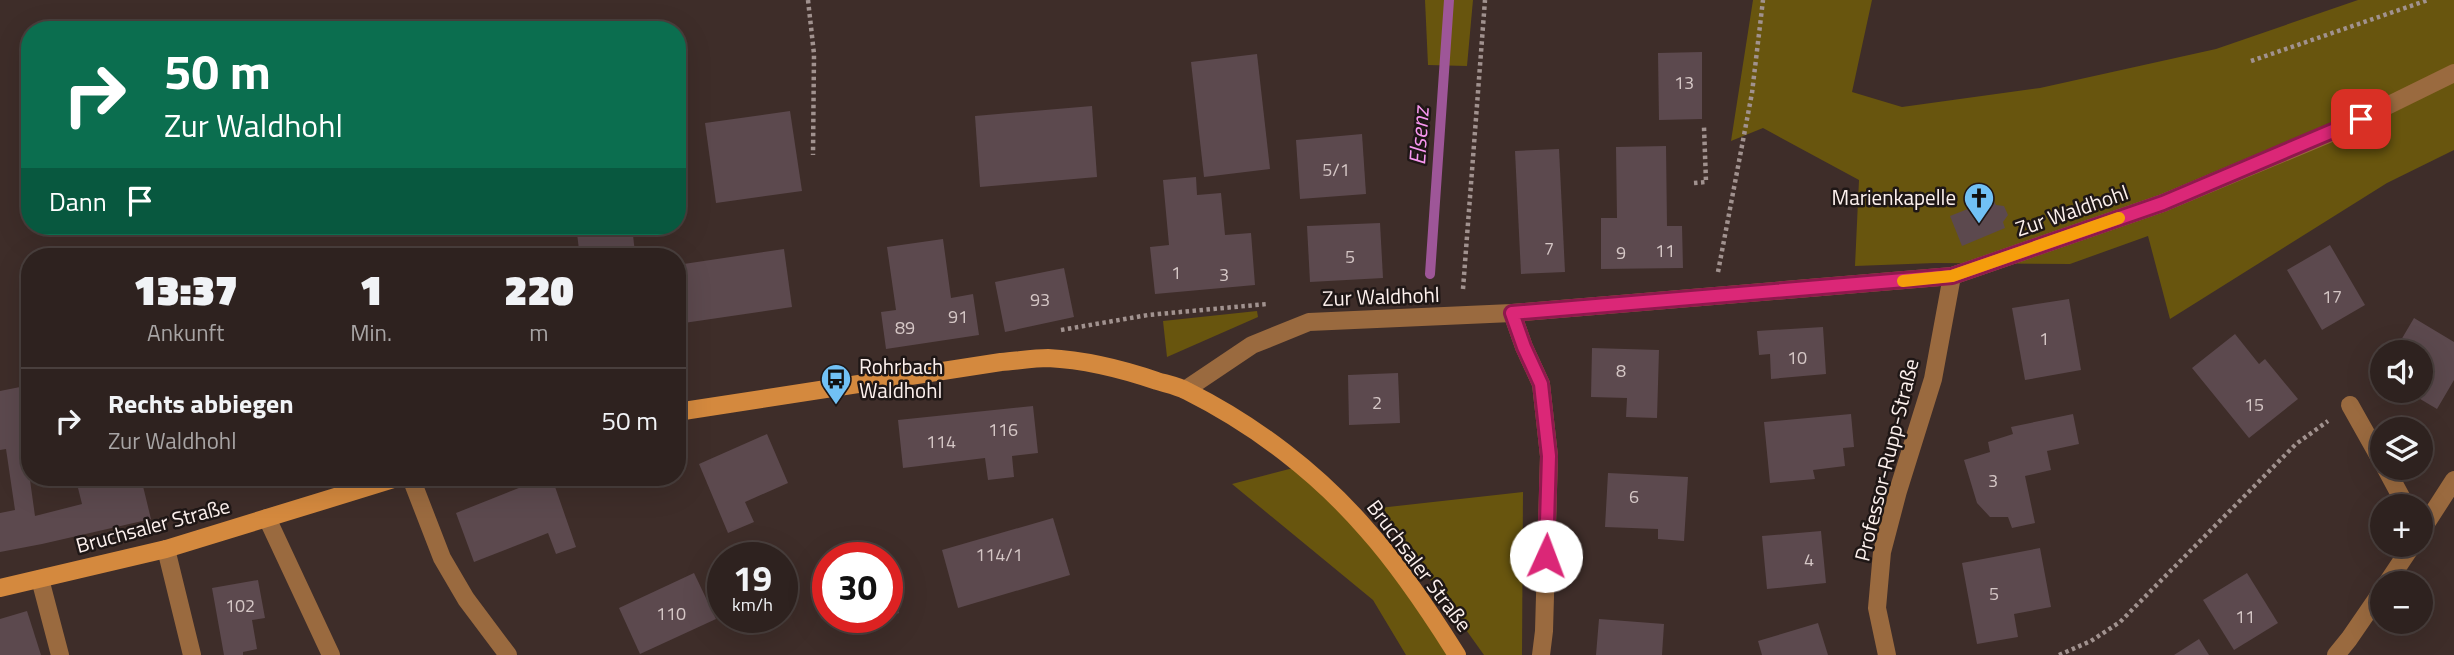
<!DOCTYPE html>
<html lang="de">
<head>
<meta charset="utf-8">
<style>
	body { margin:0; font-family:"Titillium Web",sans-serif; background:#362a28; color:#f1f3f6; height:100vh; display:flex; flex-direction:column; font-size:26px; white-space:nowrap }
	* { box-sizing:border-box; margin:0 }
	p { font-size:23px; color:#a7a4a4 }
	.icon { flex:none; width:38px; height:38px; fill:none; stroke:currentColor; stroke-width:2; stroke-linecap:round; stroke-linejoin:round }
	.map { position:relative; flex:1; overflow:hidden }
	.drawer { position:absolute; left:21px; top:248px; width:665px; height:238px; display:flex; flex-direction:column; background:#2e221f; border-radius:28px; box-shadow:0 7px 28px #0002,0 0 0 2px #493f3d }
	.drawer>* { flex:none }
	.banner { position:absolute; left:21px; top:21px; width:665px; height:214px; border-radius:28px; box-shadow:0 7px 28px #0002,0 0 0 2px #493f3d; background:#0b6e4f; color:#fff; overflow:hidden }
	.controls { position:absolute; left:2370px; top:340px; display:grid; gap:14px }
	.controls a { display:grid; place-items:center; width:63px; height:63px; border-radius:50%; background:#2e221f; box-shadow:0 7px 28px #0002,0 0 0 2px #493f3d; font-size:35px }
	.speed { position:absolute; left:707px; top:542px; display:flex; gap:14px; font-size:35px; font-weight:700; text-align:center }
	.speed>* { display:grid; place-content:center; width:91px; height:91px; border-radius:50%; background:#2e221f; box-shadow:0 7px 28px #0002,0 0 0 2px #493f3d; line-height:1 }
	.speed small { font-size:18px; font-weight:400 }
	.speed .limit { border:10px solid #d22; background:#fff; color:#111 }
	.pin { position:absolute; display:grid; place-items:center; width:60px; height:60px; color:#fff; margin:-30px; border-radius:14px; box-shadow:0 4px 10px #0006 }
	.me { position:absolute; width:77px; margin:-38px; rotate:2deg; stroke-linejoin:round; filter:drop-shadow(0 0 5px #0008) }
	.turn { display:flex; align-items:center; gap:24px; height:147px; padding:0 28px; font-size:32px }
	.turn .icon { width:91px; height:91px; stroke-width:2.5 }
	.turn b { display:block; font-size:49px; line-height:60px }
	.then { display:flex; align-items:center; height:66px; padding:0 28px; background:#0003; gap:14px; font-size:26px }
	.eta { display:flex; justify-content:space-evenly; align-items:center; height:119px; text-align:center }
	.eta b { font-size:42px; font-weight:800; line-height:49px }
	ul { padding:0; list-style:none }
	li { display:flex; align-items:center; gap:21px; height:105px; padding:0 28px; border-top:2px solid #493f3d }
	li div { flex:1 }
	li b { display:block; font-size:26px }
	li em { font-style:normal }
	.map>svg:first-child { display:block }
	.green { fill:#68550e }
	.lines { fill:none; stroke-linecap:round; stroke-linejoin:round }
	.stream { stroke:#9e5698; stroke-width:10 }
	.building { fill:#5c494e }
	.path { stroke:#a1928f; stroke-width:4.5; stroke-dasharray:3.5 3.5; stroke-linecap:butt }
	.lane { stroke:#9a6a3f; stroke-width:18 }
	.street { stroke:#9a6a3f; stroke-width:18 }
	.secondary { stroke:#d4893e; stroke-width:18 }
	.route-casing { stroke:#8e194d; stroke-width:18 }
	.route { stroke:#db2777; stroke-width:12 }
	.slow { stroke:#f59e0b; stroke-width:12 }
	.labels { text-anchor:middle; stroke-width:5; stroke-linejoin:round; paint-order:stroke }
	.number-label { font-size:18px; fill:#d5c7c6 }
	.poi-label { font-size:21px; fill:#fdf1ee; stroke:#1f1716; text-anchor:end }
	.street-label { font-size:21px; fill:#fdf1ee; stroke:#1f1716 }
	.water-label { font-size:23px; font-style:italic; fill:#f897ef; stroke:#1f1716 }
</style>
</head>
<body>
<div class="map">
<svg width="2454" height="655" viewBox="0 0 2454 655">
	<rect width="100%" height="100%" fill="#3e2d29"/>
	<g class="green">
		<polygon points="1425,0 1473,0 1467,66 1428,65"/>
		<polygon points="1753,0 1872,0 1852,92 1902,107 2040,88 2216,49 2358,0 2454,0 2454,150 2387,183 2170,319 2148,236 2070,264 1935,263 1855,266 1859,180 1763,128 1731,141"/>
		<polygon points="1257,311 1258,317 1167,357 1163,321"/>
		<polygon points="1301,466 1329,490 1457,655 1406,655 1373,600 1232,484"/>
		<polygon points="1523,492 1522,655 1484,655 1379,508"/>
	</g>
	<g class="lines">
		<polyline class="stream" points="1430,274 1449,0"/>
	</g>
	<g class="building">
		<polygon points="1702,52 1702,119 1659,120 1658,53"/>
		<polygon points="1257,54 1270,169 1204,177 1191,62"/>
		<polygon points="1092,106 1097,177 980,187 975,116"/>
		<polygon points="790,111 802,191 716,203 705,123"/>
		<polygon points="1362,134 1366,194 1300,199 1296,140"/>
		<polygon points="1666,146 1667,226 1682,226 1683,268 1601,269 1601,218 1617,218 1616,147"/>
		<polygon points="1559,149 1565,272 1521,274 1515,151"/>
		<polygon points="1196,177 1197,195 1221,193 1225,235 1251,233 1255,285 1155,294 1150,247 1169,245 1163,180"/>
		<polygon points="1993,199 1996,205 2004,206 2008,215 2003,222 2005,228 1962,246 1950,216"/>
		<polygon points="1380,223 1383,278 1310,282 1307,226"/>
		<polygon points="576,226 632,226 635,253 580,257"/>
		<polygon points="943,239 951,298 973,294 979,335 886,349 881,312 896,310 887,247"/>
		<polygon points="2330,245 2365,305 2322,330 2287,270"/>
		<polygon points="784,249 792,307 677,324 677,265"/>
		<polygon points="1064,268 1074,317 1005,332 995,282"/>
		<polygon points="2069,299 2081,370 2025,380 2012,308"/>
		<polygon points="2414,318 2454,342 2454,380 2437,409 2405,390 2420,390 2420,352 2394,352"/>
		<polygon points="1823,327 1826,374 1771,379 1770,354 1759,355 1757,331"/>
		<polygon points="2235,334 2259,364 2265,359 2298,399 2249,438 2192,368"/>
		<polygon points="1592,348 1659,350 1657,418 1626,417 1627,398 1591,397"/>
		<polygon points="1398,373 1400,423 1349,425 1348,375"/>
		<polygon points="30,385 30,442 25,444 35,516 82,504 77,484 100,478 111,478 112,484 141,478 151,519 42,544 0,552 0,513 15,510 6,449 0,450 0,391"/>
		<polygon points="1033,406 1038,453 1012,456 1014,477 988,480 985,458 903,468 898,420"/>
		<polygon points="1851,414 1854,447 1843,448 1845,466 1813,470 1815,479 1770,483 1764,422"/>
		<polygon points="2073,414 2079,444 2047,451 2051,470 2025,476 2035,523 2012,528 2008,517 1990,517 1977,503 1964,460 1990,452 1988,442 2013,434 2011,427"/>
		<polygon points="767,434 788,483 745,502 754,522 728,533 699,464"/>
		<polygon points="1608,473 1688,477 1684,541 1658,539 1658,529 1605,527"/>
		<polygon points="544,478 552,478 576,547 556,554 548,533 474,562 456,513"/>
		<polygon points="1053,518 1070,575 958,608 942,550"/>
		<polygon points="1821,531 1826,583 1767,589 1762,536"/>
		<polygon points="2040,548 2051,607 2014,614 2018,637 1977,644 1962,563"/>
		<polygon points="694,573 716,619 640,654 619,608"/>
		<polygon points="2247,573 2278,623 2234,650 2203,600"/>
		<polygon points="258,580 265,618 252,620 257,649 243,652 243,655 224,655 212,588"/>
		<polygon points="887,583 899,613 887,617"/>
		<polygon points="27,611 41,655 0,655 0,619"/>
		<polygon points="839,618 883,618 844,632"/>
		<polygon points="1599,619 1664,624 1662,655 1596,655"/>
		<polygon points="1818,623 1828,655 1762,655 1758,641"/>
		<polygon points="2199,639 2209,655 2174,655"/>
	</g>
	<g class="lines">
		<g class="path">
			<polyline points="808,0 814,54 813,155"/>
			<polyline points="2251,61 2428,0"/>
			<polyline points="1694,183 1706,182 1704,127"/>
			<polyline points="1718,272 1752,93 1763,0"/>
			<polyline points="1463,289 1485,0"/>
			<polyline points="1061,330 1148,315 1267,304"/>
			<polyline points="2059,655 2091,641 2120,622 2296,444 2328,421"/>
		</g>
		<polyline class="lane" points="1952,276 2163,203 2338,130 2454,73"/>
		<g class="street">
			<polyline points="1512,313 1524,347 1541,384 1549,456 1544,631 1541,655"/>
			<polyline points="1185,390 1252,345 1309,322 1512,313 1952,276 1933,379 1898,491 1882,552 1877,608 1887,655"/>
			<polyline points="2350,405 2382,462"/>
			<polyline points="2385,467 2406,506"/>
			<polyline points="411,478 442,558 466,599 508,655"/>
			<polyline points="267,518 331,655"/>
			<polyline points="2420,533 2454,480"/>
			<polyline points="166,549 192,655"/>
			<polyline points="40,579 60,655"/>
			<polyline points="2387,583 2413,544"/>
			<polyline points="2336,655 2349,639 2382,591"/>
		</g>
		<g class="secondary">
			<path d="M677,412l324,-50c15,-1 32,-4 47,-4 38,2 74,11 109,23 10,3 21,5 30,10 68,34 131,82 180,139 34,38 63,82 90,125"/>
			<polyline points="0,588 166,549 397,478"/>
		</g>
	</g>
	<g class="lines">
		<g class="route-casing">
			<polyline id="route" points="1546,556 1549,456 1541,384 1524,347 1512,313 1952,276 2163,203 2361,119"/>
		</g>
		<use href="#route" class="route"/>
		<polyline class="slow" points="1903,281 1952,276 2119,218"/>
	</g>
	<defs>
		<g id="church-pin" transform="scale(1.575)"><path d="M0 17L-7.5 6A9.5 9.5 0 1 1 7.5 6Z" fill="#71c1f5" stroke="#1f1716"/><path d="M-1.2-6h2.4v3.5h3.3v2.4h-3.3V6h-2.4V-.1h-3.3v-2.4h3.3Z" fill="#111"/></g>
		<g id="bus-pin" transform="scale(1.575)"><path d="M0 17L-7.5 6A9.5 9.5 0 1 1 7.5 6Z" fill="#71c1f5" stroke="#1f1716"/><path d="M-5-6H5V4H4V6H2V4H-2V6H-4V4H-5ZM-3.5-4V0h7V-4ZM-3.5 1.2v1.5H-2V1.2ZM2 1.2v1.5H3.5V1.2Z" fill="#111"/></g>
	</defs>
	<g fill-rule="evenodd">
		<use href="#church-pin" x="1979" y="198"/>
		<use href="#bus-pin" x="836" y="379"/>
	</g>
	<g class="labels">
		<g class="number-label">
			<text x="1684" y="89">13</text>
			<text x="1336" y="176">5/1</text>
			<text x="1549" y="255">7</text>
			<text x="1665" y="257">11</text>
			<text x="1621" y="259">9</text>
			<text x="1350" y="263">5</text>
			<text x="1176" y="279">1</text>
			<text x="1224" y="281">3</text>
			<text x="2332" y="303">17</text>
			<text x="1040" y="306">93</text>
			<text x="958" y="323">91</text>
			<text x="905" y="334">89</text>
			<text x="2044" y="345">1</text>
			<text x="1797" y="364">10</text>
			<text x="1621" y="377">8</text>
			<text x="1377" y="409">2</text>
			<text x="2254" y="411">15</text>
			<text x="1003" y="436">116</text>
			<text x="941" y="448">114</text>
			<text x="1993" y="487">3</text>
			<text x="1634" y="503">6</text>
			<text x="999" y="561">114/1</text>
			<text x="1809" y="566">4</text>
			<text x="1994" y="600">5</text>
			<text x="240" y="612">102</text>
			<text x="671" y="620">110</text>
			<text x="2245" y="623">11</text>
		</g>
		<g class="poi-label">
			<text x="1956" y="205">Marienkapelle</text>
			<text x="859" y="374" text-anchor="start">Rohrbach<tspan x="859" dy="24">Waldhohl</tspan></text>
		</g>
		<g class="street-label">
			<text transform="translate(2072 211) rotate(-19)" y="7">Zur Waldhohl</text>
			<text transform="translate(1381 297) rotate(-2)" y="7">Zur Waldhohl</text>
			<text transform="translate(1887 460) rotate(-76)" y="7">Professor-Rupp-Straße</text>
			<text transform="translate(153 526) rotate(-15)" y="7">Bruchsaler Straße</text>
			<text transform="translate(1419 566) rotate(53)" y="7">Bruchsaler Straße</text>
		</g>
		<g class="water-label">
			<text transform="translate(1419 136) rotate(-86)" y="8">Elsenz</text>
		</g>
	</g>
</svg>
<div class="controls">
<a><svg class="icon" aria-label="sound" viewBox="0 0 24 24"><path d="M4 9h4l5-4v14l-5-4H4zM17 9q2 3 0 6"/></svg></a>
<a><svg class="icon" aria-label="layers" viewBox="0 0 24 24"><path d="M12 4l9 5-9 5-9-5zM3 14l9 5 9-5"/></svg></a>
<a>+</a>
<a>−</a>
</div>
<div class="speed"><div>19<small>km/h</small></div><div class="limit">30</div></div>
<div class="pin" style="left:2361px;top:119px;background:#d93025"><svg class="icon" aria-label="arrive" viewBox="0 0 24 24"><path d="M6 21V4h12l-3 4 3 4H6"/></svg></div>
<svg class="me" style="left:1546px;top:556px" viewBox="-20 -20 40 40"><circle r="19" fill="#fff"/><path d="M0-13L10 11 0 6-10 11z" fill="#db2777"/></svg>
<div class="banner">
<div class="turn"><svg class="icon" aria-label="right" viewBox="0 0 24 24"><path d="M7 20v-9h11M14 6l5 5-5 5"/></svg><div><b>50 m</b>Zur Waldhohl</div></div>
<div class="then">Dann<svg class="icon" aria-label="arrive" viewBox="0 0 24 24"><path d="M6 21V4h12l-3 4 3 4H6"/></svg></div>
</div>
<section class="drawer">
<div class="eta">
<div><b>13:37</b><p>Ankunft</p></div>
<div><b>1</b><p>Min.</p></div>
<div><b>220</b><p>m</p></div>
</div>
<ul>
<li><svg class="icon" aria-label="right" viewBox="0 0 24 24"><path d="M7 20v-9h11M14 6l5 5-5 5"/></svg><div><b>Rechts abbiegen</b><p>Zur Waldhohl</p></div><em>50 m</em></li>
</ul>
</section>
</div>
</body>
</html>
